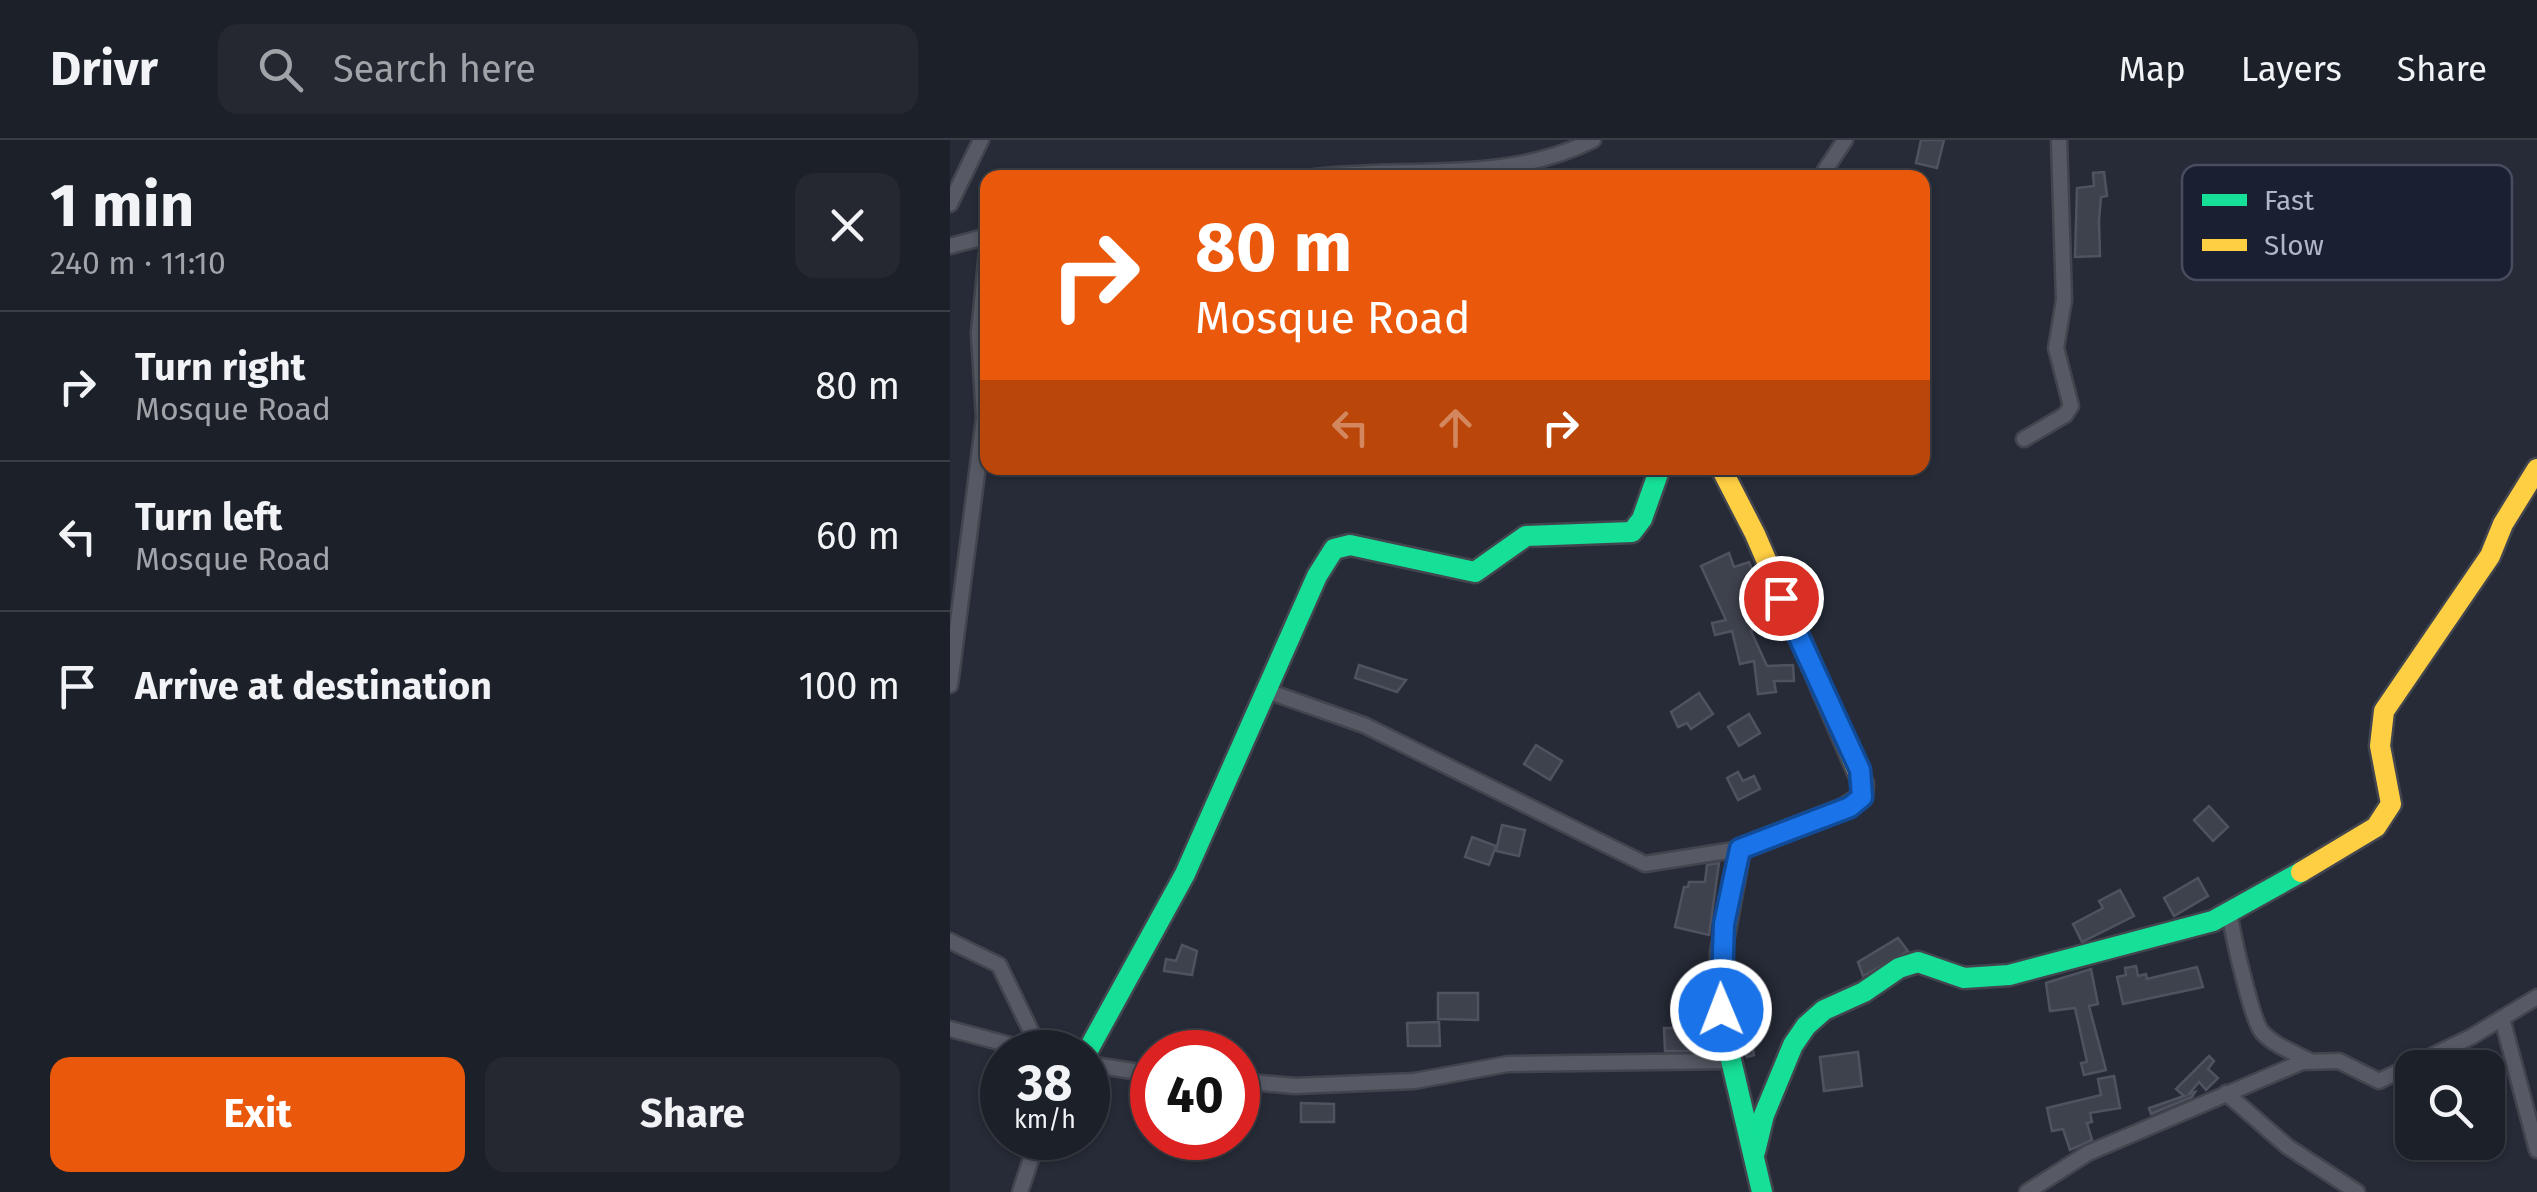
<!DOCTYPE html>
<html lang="en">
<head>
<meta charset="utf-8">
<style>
	body { margin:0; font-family:"Fira Sans",sans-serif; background:#252831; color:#f1f3f6; height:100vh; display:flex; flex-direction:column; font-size:38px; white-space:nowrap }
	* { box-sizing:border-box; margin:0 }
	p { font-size:32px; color:#a0a3a8 }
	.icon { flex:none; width:55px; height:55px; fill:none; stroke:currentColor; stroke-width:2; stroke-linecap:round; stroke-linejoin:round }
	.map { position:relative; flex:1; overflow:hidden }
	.details { display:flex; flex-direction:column; background:#1c2029; width:950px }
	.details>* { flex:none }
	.hud { position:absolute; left:30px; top:30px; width:950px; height:305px; border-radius:20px; box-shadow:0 2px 8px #0004,0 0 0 2px #3a3e46; background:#ea580c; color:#fff; overflow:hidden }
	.buttons { position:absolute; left:1445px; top:910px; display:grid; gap:20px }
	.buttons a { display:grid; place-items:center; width:110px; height:110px; border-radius:20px; background:#1c2029; box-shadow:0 2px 8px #0004,0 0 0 2px #3a3e46; font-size:50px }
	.speed { position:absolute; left:30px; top:890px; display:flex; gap:20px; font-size:50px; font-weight:700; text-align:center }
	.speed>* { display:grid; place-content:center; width:130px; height:130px; border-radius:50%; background:#1c2029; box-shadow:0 2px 8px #0004,0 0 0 2px #3a3e46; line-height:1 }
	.speed small { font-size:25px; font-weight:400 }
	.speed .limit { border:15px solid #d22; background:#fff; color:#111 }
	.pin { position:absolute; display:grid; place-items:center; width:85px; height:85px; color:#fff; margin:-42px; border:5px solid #fff; border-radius:50%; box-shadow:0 2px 10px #0007 }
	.me { position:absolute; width:110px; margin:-55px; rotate:359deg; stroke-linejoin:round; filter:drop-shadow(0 0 8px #0008) }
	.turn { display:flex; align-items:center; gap:35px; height:210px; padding:0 50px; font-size:45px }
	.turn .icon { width:130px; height:130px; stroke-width:2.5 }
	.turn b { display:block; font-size:70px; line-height:85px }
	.lanes { display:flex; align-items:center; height:95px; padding:0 50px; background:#0003; justify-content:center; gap:50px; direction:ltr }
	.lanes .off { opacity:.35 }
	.round { display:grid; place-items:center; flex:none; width:105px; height:105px; border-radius:20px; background:#252831 }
	.head { display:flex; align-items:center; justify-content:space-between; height:170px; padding:0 50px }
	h1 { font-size:60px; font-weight:700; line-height:75px }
	.button { display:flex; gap:20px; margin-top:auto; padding:20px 50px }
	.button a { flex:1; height:115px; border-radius:20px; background:#ea580c; color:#fff; font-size:40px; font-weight:700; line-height:115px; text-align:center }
	.button a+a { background:#252831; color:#f1f3f6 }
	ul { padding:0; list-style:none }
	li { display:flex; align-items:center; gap:30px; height:150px; padding:0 50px; border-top:2px solid #3a3e46 }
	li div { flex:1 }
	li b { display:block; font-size:38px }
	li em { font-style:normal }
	header { display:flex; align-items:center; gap:60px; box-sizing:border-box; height:140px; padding:0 50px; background:#1c2029; border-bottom:2px solid #3a3e46 }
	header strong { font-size:48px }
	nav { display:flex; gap:55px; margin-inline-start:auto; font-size:35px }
	.search { width:700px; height:90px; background:#252831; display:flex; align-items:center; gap:25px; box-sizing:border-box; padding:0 35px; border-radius:20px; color:#a0a3a8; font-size:38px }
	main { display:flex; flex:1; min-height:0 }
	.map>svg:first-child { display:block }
	.building { fill:#3e424d; stroke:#4f525f; stroke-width:2.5 }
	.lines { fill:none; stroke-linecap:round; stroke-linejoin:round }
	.street-casing { stroke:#42454e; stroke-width:19 }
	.fast-casing { stroke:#42454e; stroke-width:25 }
	.slow-casing { stroke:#42454e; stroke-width:25 }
	.street { stroke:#575a64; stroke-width:14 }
	.fast { stroke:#16e098; stroke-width:20 }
	.slow { stroke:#ffcf43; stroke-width:20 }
	.route-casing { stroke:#114b97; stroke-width:25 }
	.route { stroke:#1a73e8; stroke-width:18 }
	.key { fill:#1a2032; stroke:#474d5f; stroke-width:2.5 }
	.key-label { font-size:28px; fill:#b0b5c9 }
</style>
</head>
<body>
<header>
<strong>Drivr</strong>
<div class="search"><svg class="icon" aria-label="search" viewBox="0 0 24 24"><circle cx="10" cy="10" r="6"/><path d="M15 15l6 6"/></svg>Search here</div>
<nav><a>Map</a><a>Layers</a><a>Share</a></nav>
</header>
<main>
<section class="details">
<div class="head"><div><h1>1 min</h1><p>240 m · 11:10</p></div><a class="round"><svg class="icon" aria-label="close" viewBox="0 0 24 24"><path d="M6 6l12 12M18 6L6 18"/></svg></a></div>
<ul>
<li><svg class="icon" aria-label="right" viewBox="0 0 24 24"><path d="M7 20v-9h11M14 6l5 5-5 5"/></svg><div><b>Turn right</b><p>Mosque Road</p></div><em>80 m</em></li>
<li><svg class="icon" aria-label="left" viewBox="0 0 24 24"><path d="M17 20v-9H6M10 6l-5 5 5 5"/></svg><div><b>Turn left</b><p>Mosque Road</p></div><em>60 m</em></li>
<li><svg class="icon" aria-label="arrive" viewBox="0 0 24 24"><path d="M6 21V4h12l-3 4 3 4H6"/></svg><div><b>Arrive at destination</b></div><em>100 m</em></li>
</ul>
<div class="button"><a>Exit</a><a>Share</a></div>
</section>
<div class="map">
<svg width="1587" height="1052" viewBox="0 0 1587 1052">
	<rect width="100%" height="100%" fill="#262b37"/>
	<g class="building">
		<polygon points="971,0 994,0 987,28 966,23"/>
		<polygon points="1154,32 1157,56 1151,57 1149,81 1150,116 1125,117 1127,48 1144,46 1143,33"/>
		<polygon points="779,413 784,427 799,422 823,481 801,491 817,526 843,525 844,541 824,541 826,552 808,554 804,521 790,524 782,491 765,495 762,483 776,480 751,426"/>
		<polygon points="409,525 452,539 456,540 447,552 405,538"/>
		<polygon points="749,553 763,574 741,589 737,583 728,587 721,572"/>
		<polygon points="799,574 810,593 789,606 778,587"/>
		<polygon points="586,605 612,621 600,640 574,624"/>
		<polygon points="788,632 793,641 804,636 810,649 788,660 777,638"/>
		<polygon points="1259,666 1278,687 1263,701 1244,680"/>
		<polygon points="552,685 575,690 569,716 546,711"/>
		<polygon points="522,697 546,706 539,725 515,717"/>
		<polygon points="769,723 759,795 725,787 734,747 738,747 739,742 755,742 757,725"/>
		<polygon points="1248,738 1258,756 1224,776 1214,758"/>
		<polygon points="1170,750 1184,776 1132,802 1123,784 1153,768 1149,761"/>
		<polygon points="948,798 958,811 913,836 908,822"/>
		<polygon points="232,805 247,811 242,835 214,831 216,819 226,821"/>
		<polygon points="1186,826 1188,836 1196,834 1197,839 1247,827 1253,847 1173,864 1167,837 1176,835 1175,828"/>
		<polygon points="1141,829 1148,864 1139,866 1156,930 1134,935 1131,923 1137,922 1125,868 1100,871 1096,843"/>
		<polygon points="783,831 789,845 798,845 799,860 794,861 804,915 797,917 788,897"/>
		<polygon points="488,853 528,853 528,880 488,879"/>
		<polygon points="739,855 756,855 762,911 715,911 714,888 740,888"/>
		<polygon points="489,882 490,906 458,906 457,883"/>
		<polygon points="908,912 912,946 874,951 870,917"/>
		<polygon points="1259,916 1264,921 1258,929 1268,938 1256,950 1249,942 1239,954 1245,952 1242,957 1201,974 1199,968 1234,956 1226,949"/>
		<polygon points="1164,936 1170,968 1140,973 1142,982 1137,983 1142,1000 1120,1010 1113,989 1102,991 1097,968 1151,955 1148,939"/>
		<polygon points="351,963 384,964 384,982 351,982"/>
	</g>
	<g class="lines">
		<g class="street-casing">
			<g id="street">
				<path d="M357,38c96,-13 196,7 286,-38"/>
				<polyline points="870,38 895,0"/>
				<polyline points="0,64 31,0"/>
				<polyline points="0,106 38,96"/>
				<polyline points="1074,299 1115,275 1121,266 1106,208 1114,160 1109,0"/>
				<polyline points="0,545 34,278 29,193 38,101"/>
				<polyline points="317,551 414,585 695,724 790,709"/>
				<path d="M1280,775c2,17 22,106 32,117 11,13 33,21 48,29"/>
				<polyline points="0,801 49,825 91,912"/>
				<polyline points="1552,878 1587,1010"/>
				<polyline points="0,889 87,912"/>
				<polyline points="138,924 202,934"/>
				<polyline points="288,941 345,946 464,941 558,924 778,921"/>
				<polyline points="1276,953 1338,1007 1407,1052"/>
				<polyline points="70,1052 88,998"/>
				<polyline points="1077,1052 1138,1013 1352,922 1389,921 1429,941 1521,897 1587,857"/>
			</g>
		</g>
		<g class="fast-casing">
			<g id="fast">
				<polyline points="137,912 235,734 367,436 384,409 400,405 525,432 576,396 682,392 692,379 710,328"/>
				<polyline points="805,1012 814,975 843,905 856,886 874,870 914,852 949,828 968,822 1014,838 1059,835 1263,781 1351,732"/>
				<polyline points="812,1052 770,873 771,812 790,709 894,669"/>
			</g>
		</g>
		<g class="slow-casing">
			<g id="slow">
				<polyline points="771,328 805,394 913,644 912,657 894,669"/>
				<polyline points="1351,732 1426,687 1441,664 1430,606 1434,571 1540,416 1553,384 1587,329"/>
			</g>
		</g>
		<use href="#street" class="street"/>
		<use href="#fast" class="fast"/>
		<use href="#slow" class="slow"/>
	</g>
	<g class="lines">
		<g class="route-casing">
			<polyline id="route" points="771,870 774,784 790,709 900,667 912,657 910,630 831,458"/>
		</g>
		<use href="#route" class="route"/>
	</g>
	<rect x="1232" y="25" width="330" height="115" rx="15" class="key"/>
	<rect x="1252" y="54" width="45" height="12" fill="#16e098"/>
	<rect x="1252" y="99" width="45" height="12" fill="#ffcf43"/>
	<g class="key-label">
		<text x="1314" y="70">Fast</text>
		<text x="1314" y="115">Slow</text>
	</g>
</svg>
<div class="buttons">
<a><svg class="icon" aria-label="search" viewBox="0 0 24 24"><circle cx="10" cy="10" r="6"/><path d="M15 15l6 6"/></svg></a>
</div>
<div class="speed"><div>38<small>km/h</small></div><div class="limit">40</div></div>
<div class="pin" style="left:831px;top:458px;background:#d93025"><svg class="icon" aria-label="arrive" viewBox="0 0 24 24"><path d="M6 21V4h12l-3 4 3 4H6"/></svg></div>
<svg class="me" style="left:771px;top:870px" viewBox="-20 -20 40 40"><circle r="17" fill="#1a73e8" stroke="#fff" stroke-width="3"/><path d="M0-11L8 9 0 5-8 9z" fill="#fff"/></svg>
<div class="hud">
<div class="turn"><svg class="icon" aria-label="right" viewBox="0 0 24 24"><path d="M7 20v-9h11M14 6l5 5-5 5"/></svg><div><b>80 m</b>Mosque Road</div></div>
<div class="lanes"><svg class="icon off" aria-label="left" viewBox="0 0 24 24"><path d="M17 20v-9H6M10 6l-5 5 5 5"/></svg><svg class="icon off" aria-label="ahead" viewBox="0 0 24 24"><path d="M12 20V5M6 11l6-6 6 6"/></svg><svg class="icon" aria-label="right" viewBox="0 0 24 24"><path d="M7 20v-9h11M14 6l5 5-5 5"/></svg></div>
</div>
</div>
</main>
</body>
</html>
